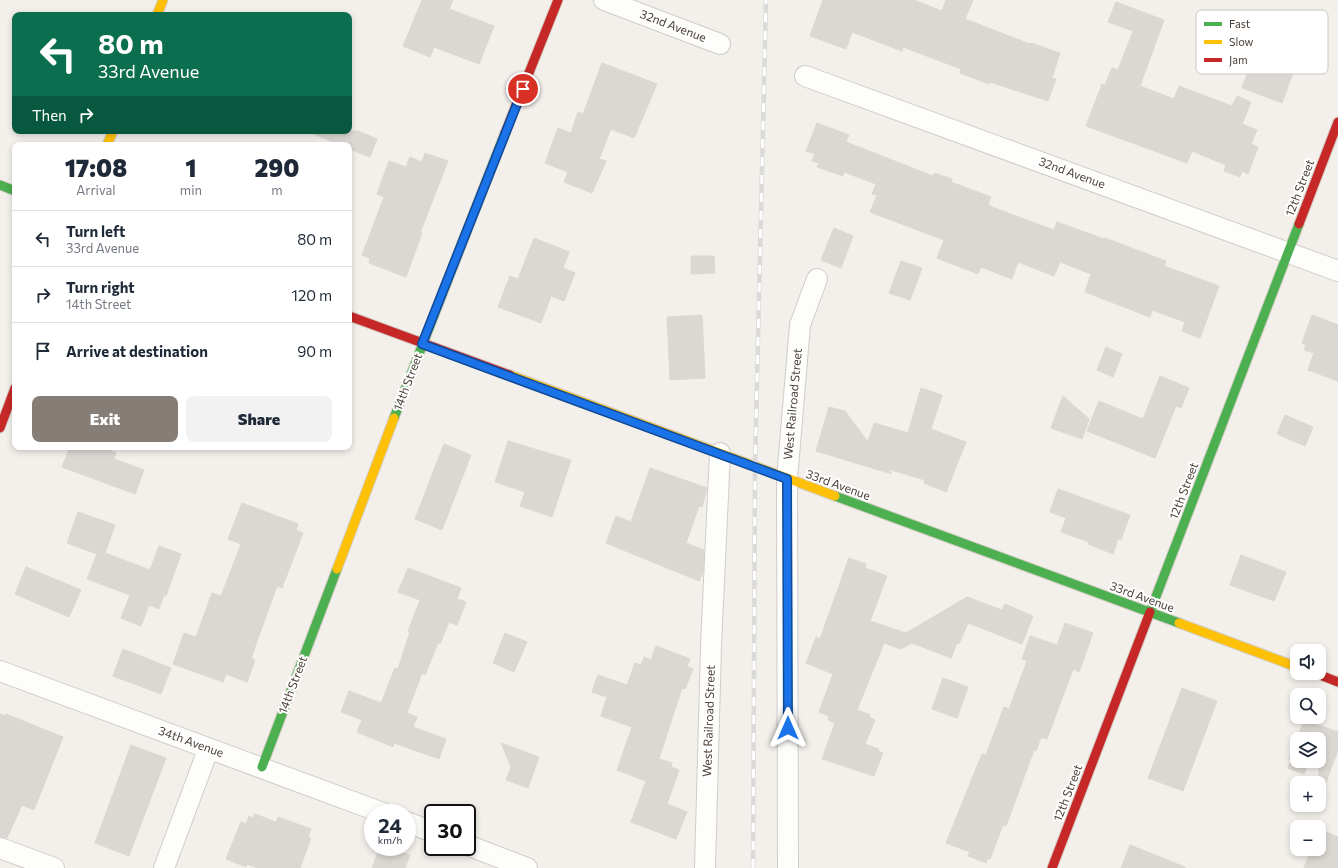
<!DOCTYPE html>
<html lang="en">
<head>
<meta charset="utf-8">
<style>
	body { margin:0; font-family:Commissioner,sans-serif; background:#f2f2f3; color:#1f2937; height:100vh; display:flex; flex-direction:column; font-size:15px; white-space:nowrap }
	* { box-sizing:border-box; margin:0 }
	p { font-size:13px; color:#747a83 }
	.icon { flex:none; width:22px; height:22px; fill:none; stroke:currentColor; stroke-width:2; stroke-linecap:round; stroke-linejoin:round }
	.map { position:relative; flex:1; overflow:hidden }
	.drawer { position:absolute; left:12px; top:142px; width:340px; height:308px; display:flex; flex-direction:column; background:#fff; border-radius:8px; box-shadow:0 2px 6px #0003 }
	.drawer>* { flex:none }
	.banner { position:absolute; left:12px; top:12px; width:340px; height:122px; border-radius:8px; box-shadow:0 2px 6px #0003; background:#0b6e4f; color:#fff; overflow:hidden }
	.fabs { position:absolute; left:1290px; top:644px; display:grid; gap:8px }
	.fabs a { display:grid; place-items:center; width:36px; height:36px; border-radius:8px; background:#fff; box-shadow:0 2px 6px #0003; font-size:20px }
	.speed { position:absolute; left:364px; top:804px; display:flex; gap:8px; font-size:20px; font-weight:700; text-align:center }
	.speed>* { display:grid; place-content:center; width:52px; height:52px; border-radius:50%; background:#fff; box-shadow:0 2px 6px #0003; line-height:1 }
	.speed small { font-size:10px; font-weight:400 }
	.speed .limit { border:2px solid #111; border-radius:6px; background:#fff; color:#111 }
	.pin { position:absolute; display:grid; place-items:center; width:34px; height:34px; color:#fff; margin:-17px; border:2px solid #fff; border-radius:50%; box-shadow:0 1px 4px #0007 }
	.me { position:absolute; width:44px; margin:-22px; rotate:0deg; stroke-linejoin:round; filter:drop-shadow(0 0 3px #0008) }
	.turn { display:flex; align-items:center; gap:14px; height:84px; padding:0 20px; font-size:18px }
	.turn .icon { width:52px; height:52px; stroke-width:2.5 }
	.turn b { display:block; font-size:28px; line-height:34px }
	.then { display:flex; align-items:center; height:38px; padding:0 20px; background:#0003; gap:8px; font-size:15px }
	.eta { display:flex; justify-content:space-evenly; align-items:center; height:68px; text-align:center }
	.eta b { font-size:24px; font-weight:800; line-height:28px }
	.primary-button { display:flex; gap:8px; margin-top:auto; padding:8px 20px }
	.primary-button a { flex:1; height:46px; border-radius:8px; background:#867e76; color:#fff; font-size:16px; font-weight:800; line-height:46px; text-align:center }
	.primary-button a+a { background:#f2f2f3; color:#1f2937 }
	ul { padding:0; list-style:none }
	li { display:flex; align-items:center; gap:12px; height:56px; padding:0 20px; border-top:1px solid #e0e1e3 }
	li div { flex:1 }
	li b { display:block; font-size:15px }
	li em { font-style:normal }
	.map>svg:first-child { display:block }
	.building { fill:#dbd7d3; stroke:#dbd7d2 }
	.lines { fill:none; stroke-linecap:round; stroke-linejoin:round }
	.street-casing { stroke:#d0ccc8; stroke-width:22 }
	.fast-casing { stroke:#d4cdc4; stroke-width:11 }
	.slow-casing { stroke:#d4cdc4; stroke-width:11 }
	.jam-casing { stroke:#d4cdc4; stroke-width:11 }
	.street { stroke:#fdfdfc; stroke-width:20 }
	.fast { stroke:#4caf50; stroke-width:9 }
	.slow { stroke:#ffc107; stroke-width:9 }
	.jam { stroke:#c62828; stroke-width:9 }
	.rail-casing { stroke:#dadad9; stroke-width:4.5 }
	.rail { stroke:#fff; stroke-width:3; stroke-dasharray:9; stroke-linecap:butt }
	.route-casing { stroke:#114b97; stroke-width:10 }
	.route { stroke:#1a73e8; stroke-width:7 }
	.labels { text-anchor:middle; stroke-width:4; stroke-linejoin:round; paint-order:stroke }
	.street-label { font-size:12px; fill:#4b4037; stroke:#fff }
	.key { fill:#fff; stroke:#c9c6c3; stroke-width:1 }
	.key-label { font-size:11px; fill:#4b4037 }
</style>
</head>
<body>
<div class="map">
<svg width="1338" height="868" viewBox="0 0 1338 868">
	<rect width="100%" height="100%" fill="#f3f0ec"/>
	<g class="building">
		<polygon points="422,0 453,0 449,9 494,26 479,64 434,47 430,57 403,46"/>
		<polygon points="823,0 914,0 942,11 946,0 973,0 965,19 1030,44 1031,43 1060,53 1052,78 1056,79 1048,101 990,82 989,84 960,73 961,69 903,47 902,51 852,32 846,49 810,36"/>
		<polygon points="1116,2 1164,20 1140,86 1174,99 1179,86 1232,106 1237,96 1251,102 1242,124 1257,130 1251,144 1258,147 1248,174 1242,171 1240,177 1224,171 1226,165 1192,151 1187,163 1086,126 1102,84 1105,85 1112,68 1118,70 1133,31 1108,22"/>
		<polygon points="1254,55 1294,70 1282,103 1242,88"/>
		<polygon points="602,63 657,84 634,138 611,129 599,159 606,161 592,193 564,182 568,172 545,163 558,128 571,133 578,112 583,114"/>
		<polygon points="817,123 849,135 846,142 933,176 934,173 952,179 951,182 991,197 988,204 992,207 1054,230 1057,222 1104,239 1105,238 1166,261 1164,266 1219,286 1200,338 1182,331 1185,322 1152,310 1150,317 1085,292 1091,274 1060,262 1054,276 1018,262 1012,279 981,267 978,274 937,258 944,240 870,212 877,195 872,194 876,184 844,172 843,176 817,167 819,163 812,161 815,154 806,151"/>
		<polygon points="307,131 358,131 377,139 370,157 349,149 349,145 340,145"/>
		<polygon points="425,153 448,161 420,233 422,233 406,277 369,263 370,258 362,255 384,197 377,194 389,161 406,167 410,157 422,162"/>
		<polygon points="834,228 853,236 841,268 821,260"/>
		<polygon points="534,238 569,252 563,268 575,273 564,301 551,296 541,323 498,307 510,276 518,279"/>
		<polygon points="691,256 714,256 715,273 691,274"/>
		<polygon points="901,261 922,268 910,300 889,293"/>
		<polygon points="702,315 705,378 670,380 667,317"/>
		<polygon points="1312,315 1338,325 1338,381 1308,370 1314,353 1304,350 1306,345 1302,343"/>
		<polygon points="1106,347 1122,354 1113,377 1097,370"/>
		<polygon points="1160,376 1189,388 1181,408 1176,406 1155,458 1087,431 1099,401 1143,419"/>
		<polygon points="921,388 942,395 931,429 966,442 946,492 924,483 925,480 888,469 892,474 816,451 829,407 845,411 868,442 874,423 908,433"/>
		<polygon points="1063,396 1089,419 1082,439 1051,428"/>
		<polygon points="1285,415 1313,427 1305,446 1277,434"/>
		<polygon points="508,441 571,460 552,517 520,506 525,492 495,482"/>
		<polygon points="444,444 471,455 442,530 415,519"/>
		<polygon points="70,447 101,447 116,453 114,459 144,470 135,494 62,467"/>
		<polygon points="650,468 707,488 702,507 699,506 686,543 704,550 703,572 699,581 606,543 616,516 631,522"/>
		<polygon points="1058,489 1130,515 1121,540 1118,539 1113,554 1088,544 1089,542 1061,532 1066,518 1050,512"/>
		<polygon points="242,503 298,524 296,530 303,533 282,588 277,586 251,658 255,660 247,682 226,674 223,682 173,664 184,633 196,637 212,593 221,596 241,544 228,539"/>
		<polygon points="78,512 115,525 105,553 150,570 159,546 181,554 166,596 164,595 159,609 149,605 141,626 121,618 130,595 87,579 97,554 67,543"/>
		<polygon points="1241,555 1286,572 1274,601 1230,585"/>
		<polygon points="849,558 866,564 865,568 887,576 870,621 906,633 967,597 1002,610 1005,604 1033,616 1022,644 968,623 959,644 957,643 951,658 912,643 901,649 884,643 857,710 870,715 869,717 875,720 865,744 879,749 878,751 883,753 874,776 822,759 835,723 828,720 829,716 819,712 833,674 806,663 816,637 820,639"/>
		<polygon points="26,567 81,590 69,617 15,594"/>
		<polygon points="408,568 461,588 457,599 466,602 457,625 449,622 440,644 438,643 425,675 422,673 407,713 417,717 413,727 446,739 439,759 394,743 393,747 357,732 362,720 341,712 349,691 381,703 395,668 398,669 410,632 408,631 420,600 398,592"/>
		<polygon points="1065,623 1093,633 1079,672 1073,669 1047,739 1041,737 1036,751 1034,750 1006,826 1003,825 990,859 988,858 986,863 968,856 970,852 946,843 982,754 986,755 1004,707 1009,709 1027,661 1022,659 1030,636 1057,645"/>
		<polygon points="505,633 527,642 514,672 493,663"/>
		<polygon points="656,646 690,659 687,666 693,669 685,689 682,688 659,759 672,763 671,767 679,770 667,804 687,812 676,839 631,822 646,781 617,770 632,727 601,716 607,697 592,692 598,675 627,685 635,663 641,665 644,657 651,660"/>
		<polygon points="123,649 171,668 161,694 113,676"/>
		<polygon points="943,678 968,687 957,718 932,709"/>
		<polygon points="1182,688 1217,701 1183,791 1148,778"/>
		<polygon points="0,714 6,716 6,714 63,737 34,810 22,805 7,838 0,837"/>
		<polygon points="1304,720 1338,732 1338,750 1321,796 1319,796 1319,736 1318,739 1297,739 1297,761 1309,761 1304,774 1288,768 1291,760 1289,759"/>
		<polygon points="501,743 539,757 528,788 506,780 511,767"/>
		<polygon points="131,745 166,758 129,856 95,843"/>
		<polygon points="255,814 276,822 278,817 311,829 308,837 311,838 300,868 258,868 247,864 246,867 226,859 241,822 246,824 249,816 253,818"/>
		<polygon points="1319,829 1338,837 1338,868 1304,868 1311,849 1319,849"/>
		<polygon points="1130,845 1185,867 1185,868 1121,868"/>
		<polygon points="380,847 389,847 410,855 405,868 372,868"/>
	</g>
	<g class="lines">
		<g class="street-casing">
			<g id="street">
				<polyline points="604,0 720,44"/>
				<polyline points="805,76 1338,271"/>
				<polyline points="0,671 383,813"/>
				<polyline points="407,822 433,832"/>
				<polyline points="467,845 527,868"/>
				<polyline points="0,848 54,868"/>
				<polyline points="164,868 208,750"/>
				<polyline points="705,868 711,645 720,453"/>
				<polyline points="788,868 787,479 800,325 817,279"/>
			</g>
		</g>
		<g class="fast-casing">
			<g id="fast">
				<polyline points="0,185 15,191"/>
				<polyline points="394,418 505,133"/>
				<polyline points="835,496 1179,623"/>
				<polyline points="1150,612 1299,224"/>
				<polyline points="262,767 337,569"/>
			</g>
		</g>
		<g class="slow-casing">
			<g id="slow">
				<polyline points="157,15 163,0"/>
				<polyline points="107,145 113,131"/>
				<polyline points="510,375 835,496"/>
				<polyline points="337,569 394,418"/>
				<polyline points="1179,623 1297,667"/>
			</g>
		</g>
		<g class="jam-casing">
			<g id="jam">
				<polyline points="505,133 558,0"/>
				<polyline points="1299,224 1338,122"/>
				<polyline points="349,316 510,375"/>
				<polyline points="0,428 15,388"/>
				<polyline points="1315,673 1338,682"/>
				<polyline points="1052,868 1150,612"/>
			</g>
		</g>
		<use href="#street" class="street"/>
		<use href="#fast" class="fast"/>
		<use href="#slow" class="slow"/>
		<use href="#jam" class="jam"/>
		<g class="rail-casing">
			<polyline id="rail" points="753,868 755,467 766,0"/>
		</g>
		<use href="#rail" class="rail"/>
	</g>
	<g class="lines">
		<g class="route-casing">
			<polyline id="route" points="523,89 422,344 787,479 788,728"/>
		</g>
		<use href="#route" class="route"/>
	</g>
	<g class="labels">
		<g class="street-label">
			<text transform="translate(673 26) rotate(21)" y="4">32nd Avenue</text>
			<text transform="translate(1072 173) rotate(20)" y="4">32nd Avenue</text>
			<text transform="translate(1300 188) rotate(-69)" y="4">12th Street</text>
			<text transform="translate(408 382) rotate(-69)" y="4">14th Street</text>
			<text transform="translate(793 404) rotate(-85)" y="4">West Railroad Street</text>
			<text transform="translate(838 485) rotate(20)" y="4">33rd Avenue</text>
			<text transform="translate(1184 491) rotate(-69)" y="4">12th Street</text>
			<text transform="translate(1142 597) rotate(20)" y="4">33rd Avenue</text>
			<text transform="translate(293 685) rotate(-69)" y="4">14th Street</text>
			<text transform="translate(709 721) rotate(-88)" y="4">West Railroad Street</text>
			<text transform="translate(191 742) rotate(20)" y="4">34th Avenue</text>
			<text transform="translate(1068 793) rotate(-69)" y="4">12th Street</text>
		</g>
	</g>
	<rect x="1196" y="10" width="132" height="64" rx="6" class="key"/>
	<rect x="1204" y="22" width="18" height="4" fill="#4caf50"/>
	<rect x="1204" y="40" width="18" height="4" fill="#ffc107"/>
	<rect x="1204" y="58" width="18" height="4" fill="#c62828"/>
	<g class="key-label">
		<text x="1229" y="28">Fast</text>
		<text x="1229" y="46">Slow</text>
		<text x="1229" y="64">Jam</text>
	</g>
</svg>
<div class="fabs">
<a><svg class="icon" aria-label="sound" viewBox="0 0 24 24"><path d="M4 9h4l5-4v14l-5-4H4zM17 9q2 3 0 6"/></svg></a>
<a><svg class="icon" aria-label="search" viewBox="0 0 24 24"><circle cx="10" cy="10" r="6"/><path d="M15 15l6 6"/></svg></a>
<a><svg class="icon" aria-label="layers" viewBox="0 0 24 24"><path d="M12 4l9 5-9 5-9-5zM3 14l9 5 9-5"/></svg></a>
<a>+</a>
<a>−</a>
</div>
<div class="speed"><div>24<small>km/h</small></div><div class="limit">30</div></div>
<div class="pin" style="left:523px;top:89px;background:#d93025"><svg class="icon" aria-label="arrive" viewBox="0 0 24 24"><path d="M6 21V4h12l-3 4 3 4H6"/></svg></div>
<svg class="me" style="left:788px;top:728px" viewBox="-20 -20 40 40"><path d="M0-17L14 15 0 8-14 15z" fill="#1a73e8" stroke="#fff" stroke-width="4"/></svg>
<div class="banner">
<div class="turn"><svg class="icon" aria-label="left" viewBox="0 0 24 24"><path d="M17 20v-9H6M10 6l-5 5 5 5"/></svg><div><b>80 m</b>33rd Avenue</div></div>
<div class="then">Then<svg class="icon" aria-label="right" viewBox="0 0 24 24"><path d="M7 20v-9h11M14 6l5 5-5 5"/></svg></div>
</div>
<section class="drawer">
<div class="eta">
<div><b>17:08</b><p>Arrival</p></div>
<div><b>1</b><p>min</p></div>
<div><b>290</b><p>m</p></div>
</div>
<ul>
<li><svg class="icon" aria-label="left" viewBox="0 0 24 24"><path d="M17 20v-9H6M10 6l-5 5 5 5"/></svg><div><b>Turn left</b><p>33rd Avenue</p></div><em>80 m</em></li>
<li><svg class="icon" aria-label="right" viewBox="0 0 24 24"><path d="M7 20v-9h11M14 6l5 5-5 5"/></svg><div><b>Turn right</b><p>14th Street</p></div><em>120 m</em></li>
<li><svg class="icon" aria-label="arrive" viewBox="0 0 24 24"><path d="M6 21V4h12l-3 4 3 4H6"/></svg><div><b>Arrive at destination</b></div><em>90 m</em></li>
</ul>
<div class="primary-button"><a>Exit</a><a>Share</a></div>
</section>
</div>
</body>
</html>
